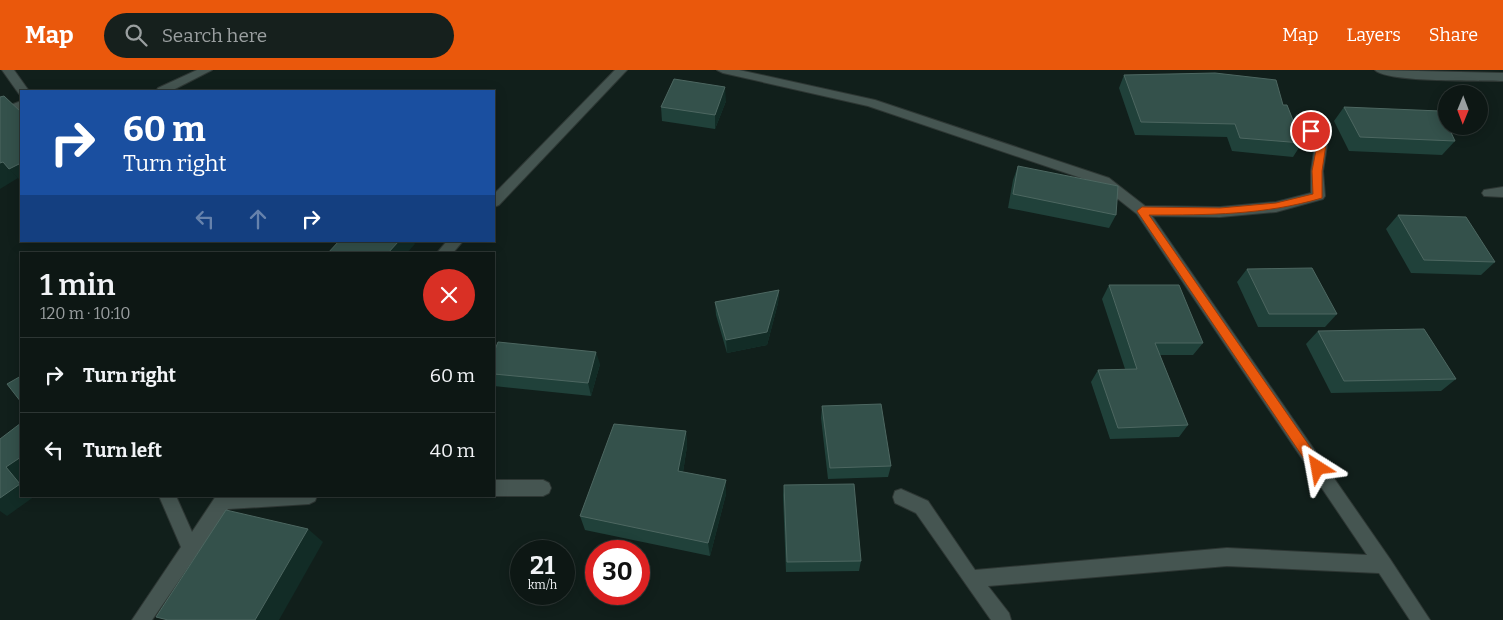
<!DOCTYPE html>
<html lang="en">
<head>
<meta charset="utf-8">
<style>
	body { margin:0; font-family:Bitter,serif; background:#16201d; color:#f1f3f6; height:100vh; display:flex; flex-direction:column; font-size:19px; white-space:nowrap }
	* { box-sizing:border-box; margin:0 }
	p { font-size:16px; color:#9a9fa0 }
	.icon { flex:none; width:28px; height:28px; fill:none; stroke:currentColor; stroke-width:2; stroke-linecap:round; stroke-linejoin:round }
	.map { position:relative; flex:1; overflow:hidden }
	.sheet { position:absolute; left:20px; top:182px; width:475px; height:245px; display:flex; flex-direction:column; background:#0d1714; border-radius:0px; box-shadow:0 2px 12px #0003,0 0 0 1px #2d3634 }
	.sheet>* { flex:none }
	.guide { position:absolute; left:20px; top:20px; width:475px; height:152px; border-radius:0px; box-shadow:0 2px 12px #0003,0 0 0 1px #2d3634; background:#1a4fa0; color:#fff; overflow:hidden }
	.needle { width:32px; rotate:181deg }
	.buttons { position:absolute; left:1438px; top:15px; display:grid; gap:10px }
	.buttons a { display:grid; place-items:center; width:50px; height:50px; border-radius:50%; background:#0d1714; box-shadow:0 2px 12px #0003,0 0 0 1px #2d3634; font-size:25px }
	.speed { position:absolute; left:510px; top:470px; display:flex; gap:10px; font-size:25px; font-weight:700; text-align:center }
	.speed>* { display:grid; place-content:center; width:65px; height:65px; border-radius:50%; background:#0d1714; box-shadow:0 2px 12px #0003,0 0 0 1px #2d3634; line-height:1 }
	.speed small { font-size:12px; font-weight:400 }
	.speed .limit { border:8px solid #d22; background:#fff; color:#111 }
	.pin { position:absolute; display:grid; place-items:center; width:42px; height:42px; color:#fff; margin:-21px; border:2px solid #fff; border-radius:50%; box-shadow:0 1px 5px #0007 }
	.me { position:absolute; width:55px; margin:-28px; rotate:326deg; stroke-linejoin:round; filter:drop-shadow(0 0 4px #0008) }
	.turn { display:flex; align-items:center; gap:18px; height:105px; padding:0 20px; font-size:22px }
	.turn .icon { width:65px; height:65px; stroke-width:2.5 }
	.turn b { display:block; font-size:35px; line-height:42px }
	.lanes { display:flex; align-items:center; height:48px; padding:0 20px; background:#0003; justify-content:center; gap:25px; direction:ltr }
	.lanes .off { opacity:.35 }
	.round { display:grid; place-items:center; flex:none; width:52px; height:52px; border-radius:26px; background:#16201d }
	.summary { display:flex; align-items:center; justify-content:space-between; height:85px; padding:0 20px }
	h1 { font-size:30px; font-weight:600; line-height:38px }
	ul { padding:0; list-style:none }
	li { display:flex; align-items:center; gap:15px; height:75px; padding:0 20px; border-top:1px solid #2d3634 }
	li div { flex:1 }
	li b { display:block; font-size:19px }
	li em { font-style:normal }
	header { display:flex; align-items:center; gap:30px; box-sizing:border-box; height:70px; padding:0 25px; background:#ea580c; color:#fff }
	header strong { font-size:24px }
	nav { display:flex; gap:28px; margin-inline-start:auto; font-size:18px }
	.search { width:350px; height:45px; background:#16201d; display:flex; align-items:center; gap:12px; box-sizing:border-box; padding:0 18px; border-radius:28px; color:#9a9fa0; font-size:19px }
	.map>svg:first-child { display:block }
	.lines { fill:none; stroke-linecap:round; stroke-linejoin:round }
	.minor-casing { stroke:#2e3734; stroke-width:2 }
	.minor { fill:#455551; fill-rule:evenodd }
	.wall { fill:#20413a }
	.shaded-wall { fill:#122c26 }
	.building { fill:#34514b; stroke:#4d6761 }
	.route { fill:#ea580c; stroke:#983908 }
</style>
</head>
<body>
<header>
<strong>Map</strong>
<div class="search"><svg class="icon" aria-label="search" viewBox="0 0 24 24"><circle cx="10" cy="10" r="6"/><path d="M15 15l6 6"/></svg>Search here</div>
<nav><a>Map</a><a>Layers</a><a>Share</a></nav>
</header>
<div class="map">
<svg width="1503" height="550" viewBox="0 0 1503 550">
	<rect width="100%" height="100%" fill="#111f1b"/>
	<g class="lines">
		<g class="minor-casing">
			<g id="minor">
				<polygon points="2,0 14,0 29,21 21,21 21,24 19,24"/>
				<polygon points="197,0 212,0 171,21 156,21 158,18"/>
				<polygon points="615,0 627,0 499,135 494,137 494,124"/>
				<polygon points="717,0 739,0 875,30 1109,108 1145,136 1220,137 1276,132 1311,123 1311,101 1315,75 1295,48 1297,45 1305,45 1327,75 1323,101 1325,126 1323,129 1276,142 1220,147 1152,146 1390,489 1430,550 1410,550 1379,503 1227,496 988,516 1009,543 1011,550 991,550 916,443 895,433 893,427 895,421 901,419 928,431 975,500 1227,478 1367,485 1137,144 1099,114 868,36 723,3"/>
				<path d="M1375,0l128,3v8c-22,-1 -115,2 -128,-11z"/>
				<polygon points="21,31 21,39 0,48 0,39"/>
				<polygon points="1503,117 1503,127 1484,126 1482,123 1484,120"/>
				<polygon points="447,171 463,171 452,184 436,184"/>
				<polygon points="494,410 543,410 549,413 551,418 549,423 543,426 494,426"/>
				<polygon points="159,426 176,426 192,462 216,426 317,426 315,431 309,434 228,439 152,550 132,550 181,477"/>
			</g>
		</g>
		<use href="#minor" class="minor"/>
	</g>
	<g class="wall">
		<polygon points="1124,5 1283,35 1302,73 1293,87 1232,81 1227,67 1135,65 1119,18"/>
		<polygon points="726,31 715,59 662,51 661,37"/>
		<polygon points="1344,37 1455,71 1442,85 1349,81 1334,51"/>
		<polygon points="1018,96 1116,145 1109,158 1008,138 1013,110"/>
		<polygon points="1398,145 1495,192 1481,205 1411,203 1386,159"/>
		<polygon points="1247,199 1337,244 1325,257 1258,257 1237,212"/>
		<polygon points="1109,215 1203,273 1193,285 1160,285 1188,355 1179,367 1110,369 1091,312 1098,300 1125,299 1102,229"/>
		<polygon points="779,220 778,233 767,275 727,283 716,245 715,232"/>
		<polygon points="1318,261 1456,309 1441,321 1331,323 1306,274"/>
		<polygon points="494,282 600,294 591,326 494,316"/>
		<polygon points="822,336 891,396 888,407 828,409 821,348"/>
		<polygon points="686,361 687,376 683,402 726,410 726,424 710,486 585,460 580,446"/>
		<polygon points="784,415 861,491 859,501 786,502 783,426"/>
	</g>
	<g class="shaded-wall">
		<polygon points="725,17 726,31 715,59 715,45"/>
		<polygon points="3,92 18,108 0,119 0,93"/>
		<polygon points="21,93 21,111 9,99"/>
		<polygon points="399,171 413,171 415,174 406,184 387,184"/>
		<polygon points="779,220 778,233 767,275 727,283 726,270"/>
		<polygon points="596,282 600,294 591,326 588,313"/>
		<polygon points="686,361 687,376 681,415 678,401"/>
		<polygon points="21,387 21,426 35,426 7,446 0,441 0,428 6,397"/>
		<polygon points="726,410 726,424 710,486 708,473"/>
		<polygon points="308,459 323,472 279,550 255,550"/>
	</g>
	<g class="building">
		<polygon points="1215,3 1276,10 1283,35 1287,35 1302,73 1240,68 1235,54 1141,52 1124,5"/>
		<polygon points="674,9 725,17 715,45 661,37"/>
		<polygon points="4,26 21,42 21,93 9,99 3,92 0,93 0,27"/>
		<polygon points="1344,37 1440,41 1446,54 1446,56 1448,56 1455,71 1360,67"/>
		<polygon points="1018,96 1118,116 1116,145 1013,124"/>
		<polygon points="1398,145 1466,147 1495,192 1424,190"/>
		<polygon points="339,171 399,171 387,184 327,184"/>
		<polygon points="1312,198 1337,244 1269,244 1247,199"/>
		<polygon points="1109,215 1179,215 1203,273 1155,273 1188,355 1118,358 1098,300 1137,299"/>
		<polygon points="779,220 767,262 726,270 715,232"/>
		<polygon points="1424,259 1456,309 1344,311 1318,261"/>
		<polygon points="498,272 596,282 588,313 494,304 494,282"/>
		<polygon points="21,306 21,332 7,314"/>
		<polygon points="881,334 891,396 830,398 822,336"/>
		<polygon points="21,353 21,387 6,397 20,414 0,428 0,369"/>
		<polygon points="614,354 686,361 678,401 726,410 708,473 580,446"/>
		<polygon points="854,414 861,491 787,492 784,415"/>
		<polygon points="226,440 308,459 255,550 168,550 156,547"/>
	</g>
	<path class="route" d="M1311,58l3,1 12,15 -4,27v27c-58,17 -113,17 -173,17l173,249 2,4 -2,4 -4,2 -5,-2 -176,-261 5,-4 78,1 56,-5 37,-9 -1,-23 5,-26 -10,-14z"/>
</svg>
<div class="buttons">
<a><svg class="needle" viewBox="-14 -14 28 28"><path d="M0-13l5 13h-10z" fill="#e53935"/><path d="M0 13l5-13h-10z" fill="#9a9fa0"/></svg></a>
</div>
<div class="speed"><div>21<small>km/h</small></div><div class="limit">30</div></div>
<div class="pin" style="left:1311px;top:61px;background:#d93025"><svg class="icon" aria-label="arrive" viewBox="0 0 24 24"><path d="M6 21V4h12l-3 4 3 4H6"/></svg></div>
<svg class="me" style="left:1318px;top:398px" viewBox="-20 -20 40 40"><path d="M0-17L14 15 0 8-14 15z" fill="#ea580c" stroke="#fff" stroke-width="4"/></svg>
<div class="guide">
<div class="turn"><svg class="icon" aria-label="right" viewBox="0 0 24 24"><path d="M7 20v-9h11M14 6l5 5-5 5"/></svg><div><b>60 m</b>Turn right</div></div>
<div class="lanes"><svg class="icon off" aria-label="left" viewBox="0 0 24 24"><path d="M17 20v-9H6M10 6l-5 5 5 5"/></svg><svg class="icon off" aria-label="ahead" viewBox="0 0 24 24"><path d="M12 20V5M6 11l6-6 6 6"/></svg><svg class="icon" aria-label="right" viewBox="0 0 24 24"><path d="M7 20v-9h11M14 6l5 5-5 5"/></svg></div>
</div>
<section class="sheet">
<div class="summary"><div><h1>1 min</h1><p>120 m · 10:10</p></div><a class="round" style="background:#d93025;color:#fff"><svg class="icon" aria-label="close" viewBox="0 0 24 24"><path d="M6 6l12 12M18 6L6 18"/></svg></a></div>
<ul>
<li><svg class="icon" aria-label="right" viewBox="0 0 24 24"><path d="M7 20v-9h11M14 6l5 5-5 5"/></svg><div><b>Turn right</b></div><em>60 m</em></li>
<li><svg class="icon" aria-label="left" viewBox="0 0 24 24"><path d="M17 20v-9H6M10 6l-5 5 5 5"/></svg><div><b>Turn left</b></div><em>40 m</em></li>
</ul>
</section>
</div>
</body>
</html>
